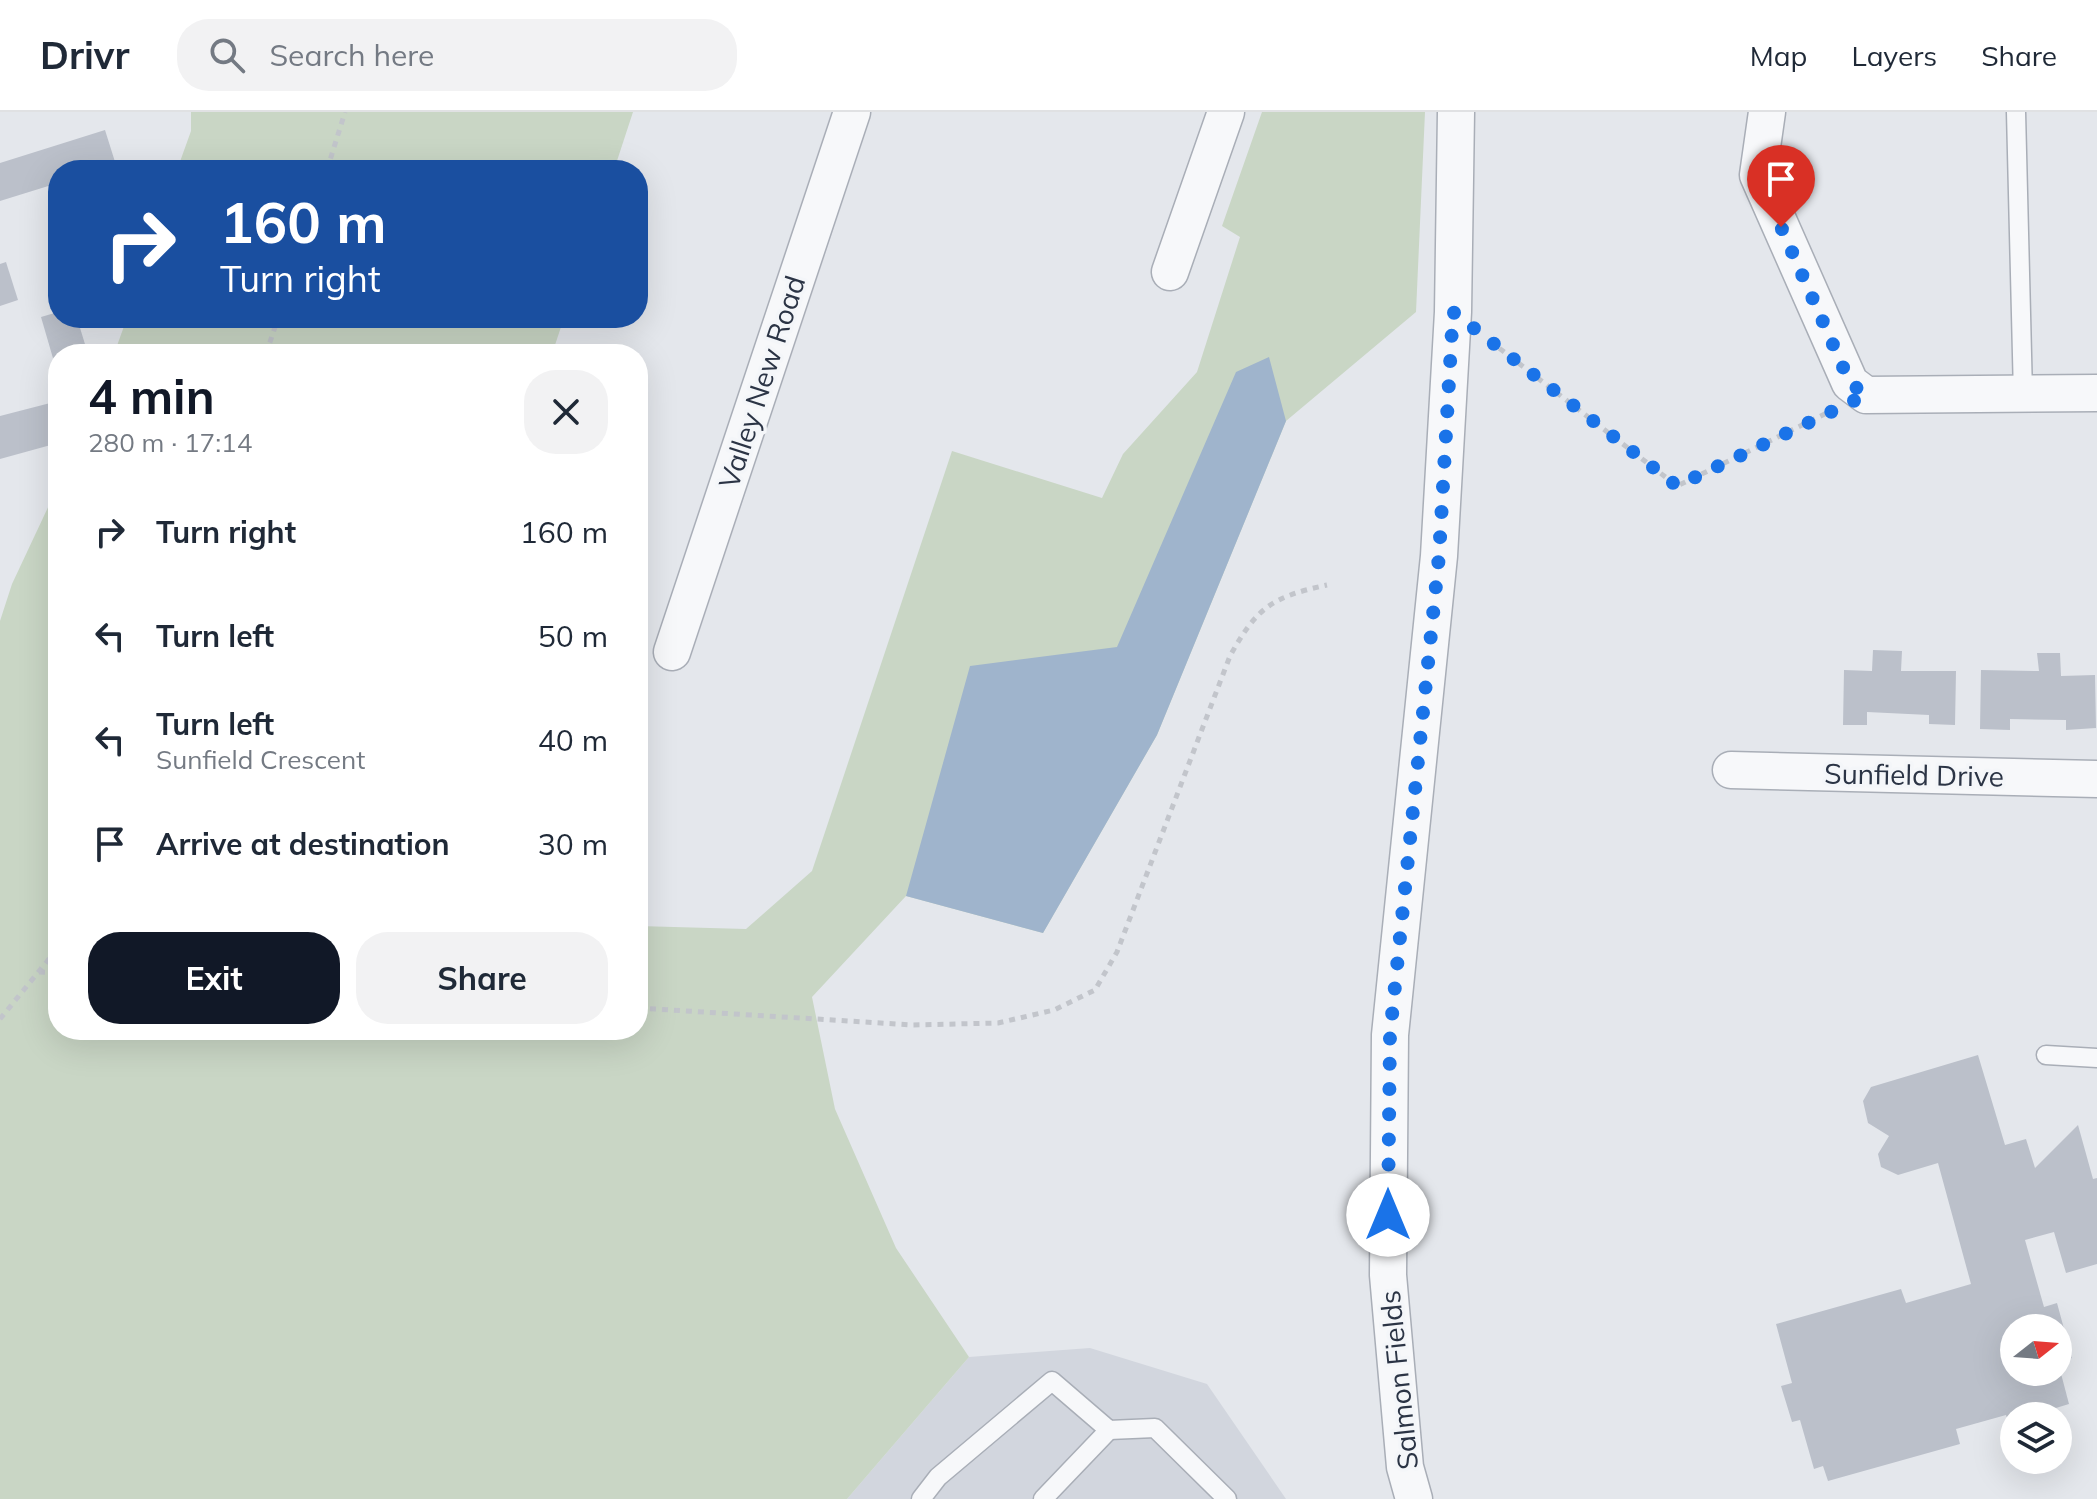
<!DOCTYPE html>
<html lang="en">
<head>
<meta charset="utf-8">
<style>
	body { margin:0; font-family:Mulish,sans-serif; background:#f2f2f3; color:#1f2937; height:100vh; display:flex; flex-direction:column; font-size:30px; white-space:nowrap }
	* { box-sizing:border-box; margin:0 }
	p { font-size:26px; color:#747a83 }
	.icon { flex:none; width:44px; height:44px; fill:none; stroke:currentColor; stroke-width:2; stroke-linecap:round; stroke-linejoin:round }
	.map { position:relative; flex:1; overflow:hidden }
	.sheet { position:absolute; left:48px; top:232px; width:600px; height:696px; display:flex; flex-direction:column; background:#fff; border-radius:32px; box-shadow:0 8px 32px #0002 }
	.sheet>* { flex:none }
	.guide { position:absolute; left:48px; top:48px; width:600px; height:168px; border-radius:32px; box-shadow:0 8px 32px #0002; background:#1a4fa0; color:#fff; overflow:hidden }
	.needle { width:52px; rotate:73deg }
	.buttons { position:absolute; left:2000px; top:1202px; display:grid; gap:16px }
	.buttons a { display:grid; place-items:center; width:72px; height:72px; border-radius:50%; background:#fff; box-shadow:0 8px 32px #0002; font-size:40px }
	.pin { position:absolute; display:grid; place-items:center; width:68px; height:68px; color:#fff; margin:-82px -34px; border-radius:50% 50% 50% 0; rotate:-45deg; box-shadow:0 0 8px #0007 }
	.pin .icon { rotate:45deg }
	.me { position:absolute; width:88px; margin:-44px; rotate:0deg; stroke-linejoin:round; filter:drop-shadow(0 0 6px #0008) }
	.turn { display:flex; align-items:center; gap:28px; height:168px; padding:0 40px; font-size:36px }
	.turn .icon { width:104px; height:104px; stroke-width:2.5 }
	.turn b { display:block; font-size:56px; line-height:68px }
	.round { display:grid; place-items:center; flex:none; width:84px; height:84px; border-radius:32px; background:#f2f2f3 }
	.overview { display:flex; align-items:center; justify-content:space-between; height:136px; padding:0 40px }
	h1 { font-size:48px; font-weight:700; line-height:60px; color:#111827 }
	.cta { display:flex; gap:16px; margin-top:auto; padding:16px 40px }
	.cta a { flex:1; height:92px; border-radius:32px; background:#111827; color:#fff; font-size:32px; font-weight:700; line-height:92px; text-align:center }
	.cta a+a { background:#f2f2f3; color:#1f2937 }
	ul { padding:0; list-style:none }
	li { display:flex; align-items:center; gap:24px; height:104px; padding:0 40px }
	li div { flex:1 }
	li b { display:block; font-size:30px }
	li em { font-style:normal }
	header { display:flex; align-items:center; gap:48px; box-sizing:border-box; height:112px; padding:0 40px; background:#fff; border-bottom:2px solid #e0e1e3 }
	header strong { font-size:38px }
	nav { display:flex; gap:44px; margin-inline-start:auto; font-size:28px }
	.search { width:560px; height:72px; background:#f2f2f3; display:flex; align-items:center; gap:20px; box-sizing:border-box; padding:0 28px; border-radius:32px; color:#747a83; font-size:30px }
	.map>svg:first-child { display:block }
	.built { fill:#d2d6de }
	.green { fill:#c9d6c5 }
	.water { fill:#9fb4cc }
	.building { fill:#bbc0ca }
	.lines { fill:none; stroke-linecap:round; stroke-linejoin:round }
	.service-casing { stroke:#a9aeb7; stroke-width:21 }
	.minor-casing { stroke:#a9aeb7; stroke-width:39 }
	.path { stroke:#c2c5cb; stroke-width:5; stroke-dasharray:6 6; stroke-linecap:butt }
	.service { stroke:#f7f8fa; stroke-width:18 }
	.minor { stroke:#f7f8fa; stroke-width:36 }
	.route { stroke:#1a73e8; stroke-width:14; stroke-dasharray:0 25.2 }
	.labels { text-anchor:middle; stroke-width:7; stroke-linejoin:round; paint-order:stroke }
	.street-label { font-size:28px; fill:#2b3445; stroke:#f4f6f9 }
</style>
</head>
<body>
<header>
<strong>Drivr</strong>
<div class="search"><svg class="icon" aria-label="search" viewBox="0 0 24 24"><circle cx="10" cy="10" r="6"/><path d="M15 15l6 6"/></svg>Search here</div>
<nav><a>Map</a><a>Layers</a><a>Share</a></nav>
</header>
<div class="map">
<svg width="2097" height="1387" viewBox="0 0 2097 1387">
	<rect width="100%" height="100%" fill="#e4e7ec"/>
	<polygon class="built" points="1090,1236 1207,1272 1286,1387 847,1387 969,1245"/>
	<g class="green">
		<polygon points="191,0 633,0 614,58 177,58 191,19"/>
		<polygon points="1262,0 1425,0 1416,200 1286,309 1157,623 1043,821 906,784 812,885 835,997 896,1136 969,1245 847,1387 0,1387 0,509 12,472 58,374 58,918 638,918 638,814 746,817 812,759 952,339 1102,386 1123,342 1197,260 1240,125 1222,114"/>
		<polygon points="127,206 564,206 552,242 114,242"/>
	</g>
	<polygon class="water" points="1269,245 1286,309 1157,623 1043,821 906,784 970,554 1117,535 1236,260"/>
	<g class="building">
		<polygon points="105,18 116,53 99,58 58,58 58,71 0,89 0,51"/>
		<polygon points="6,150 18,188 0,194 0,152"/>
		<polygon points="58,200 58,206 77,206 88,242 58,242 57,260 41,205"/>
		<polygon points="58,289 58,331 0,347 0,304"/>
		<polygon points="1873,538 1902,539 1901,559 1956,559 1955,613 1929,612 1929,603 1867,600 1867,613 1843,613 1844,558 1872,559"/>
		<polygon points="2037,541 2060,541 2061,564 2095,563 2096,616 2066,618 2066,608 2010,607 2010,618 1980,617 1981,558 2039,559"/>
		<polygon points="1978,943 2005,1033 2026,1027 2035,1056 2078,1013 2093,1067 2097,1066 2097,1152 2066,1161 2054,1120 2025,1128 2044,1195 2057,1191 2072,1246 2058,1250 2058,1216 2014,1216 2014,1260 2058,1260 2059,1254 2069,1292 2046,1299 2048,1304 2014,1304 2014,1328 2006,1303 1956,1317 1960,1332 1828,1369 1823,1354 1814,1357 1800,1308 1792,1310 1781,1274 1792,1271 1776,1212 1901,1177 1906,1191 1971,1172 1938,1051 1898,1063 1881,1055 1878,1042 1889,1024 1868,1011 1863,989 1871,975"/>
	</g>
	<g class="lines">
		<g class="service-casing">
			<g id="service">
				<polyline points="2016,0 2023,283"/>
				<polyline points="2046,943 2097,946"/>
				<polyline points="921,1387 938,1365 1052,1269 1109,1318 1155,1316 1227,1387"/>
				<polyline points="1043,1387 1109,1318"/>
			</g>
		</g>
		<g class="minor-casing">
			<g id="minor">
				<polyline points="1767,0 1758,63 1850,271 1866,283 2097,281"/>
				<polyline points="1170,160 1226,0"/>
				<polyline points="672,540 852,0"/>
				<polyline points="1731,658 2097,667"/>
				<polyline points="1414,1387 1405,1355 1388,1163 1390,923 1439,444 1453,200 1456,0"/>
			</g>
		</g>
		<g class="path">
			<polyline points="327,58 345,0"/>
			<polyline points="1490,229 1677,374 1829,300"/>
			<polyline points="266,242 278,206"/>
			<polyline points="39,860 58,861"/>
			<path d="M638,896l275,17 85,-2 56,-13 41,-20 22,-38 113,-296c27,-49 42,-59 97,-71"/>
			<polyline points="0,907 58,836"/>
		</g>
		<use href="#service" class="service"/>
		<use href="#minor" class="minor"/>
	</g>
	<g class="lines">
		<polyline class="route" points="1388,1103 1390,923 1439,444 1453,200 1677,374 1866,283 1850,271 1781,115"/>
	</g>
	<g class="labels">
		<g class="street-label">
			<text transform="translate(762 270) rotate(-72)" y="10">Valley New Road</text>
			<text transform="translate(1914 663) rotate(1)" y="10">Sunfield Drive</text>
			<text transform="translate(1399 1268) rotate(-96)" y="10">Salmon Fields</text>
		</g>
	</g>
</svg>
<div class="buttons">
<a><svg class="needle" viewBox="-14 -14 28 28"><path d="M0-13l5 13h-10z" fill="#e53935"/><path d="M0 13l5-13h-10z" fill="#747a83"/></svg></a>
<a><svg class="icon" aria-label="layers" viewBox="0 0 24 24"><path d="M12 4l9 5-9 5-9-5zM3 14l9 5 9-5"/></svg></a>
</div>
<div class="pin" style="left:1781px;top:115px;background:#d93025"><svg class="icon" aria-label="arrive" viewBox="0 0 24 24"><path d="M6 21V4h12l-3 4 3 4H6"/></svg></div>
<svg class="me" style="left:1388px;top:1103px" viewBox="-20 -20 40 40"><circle r="19" fill="#fff"/><path d="M0-13L10 11 0 6-10 11z" fill="#1a73e8"/></svg>
<div class="guide">
<div class="turn"><svg class="icon" aria-label="right" viewBox="0 0 24 24"><path d="M7 20v-9h11M14 6l5 5-5 5"/></svg><div><b>160 m</b>Turn right</div></div>
</div>
<section class="sheet">
<div class="overview"><div><h1>4 min</h1><p>280 m · 17:14</p></div><a class="round"><svg class="icon" aria-label="close" viewBox="0 0 24 24"><path d="M6 6l12 12M18 6L6 18"/></svg></a></div>
<ul>
<li><svg class="icon" aria-label="right" viewBox="0 0 24 24"><path d="M7 20v-9h11M14 6l5 5-5 5"/></svg><div><b>Turn right</b></div><em>160 m</em></li>
<li><svg class="icon" aria-label="left" viewBox="0 0 24 24"><path d="M17 20v-9H6M10 6l-5 5 5 5"/></svg><div><b>Turn left</b></div><em>50 m</em></li>
<li><svg class="icon" aria-label="left" viewBox="0 0 24 24"><path d="M17 20v-9H6M10 6l-5 5 5 5"/></svg><div><b>Turn left</b><p>Sunfield Crescent</p></div><em>40 m</em></li>
<li><svg class="icon" aria-label="arrive" viewBox="0 0 24 24"><path d="M6 21V4h12l-3 4 3 4H6"/></svg><div><b>Arrive at destination</b></div><em>30 m</em></li>
</ul>
<div class="cta"><a>Exit</a><a>Share</a></div>
</section>
</div>
</body>
</html>
